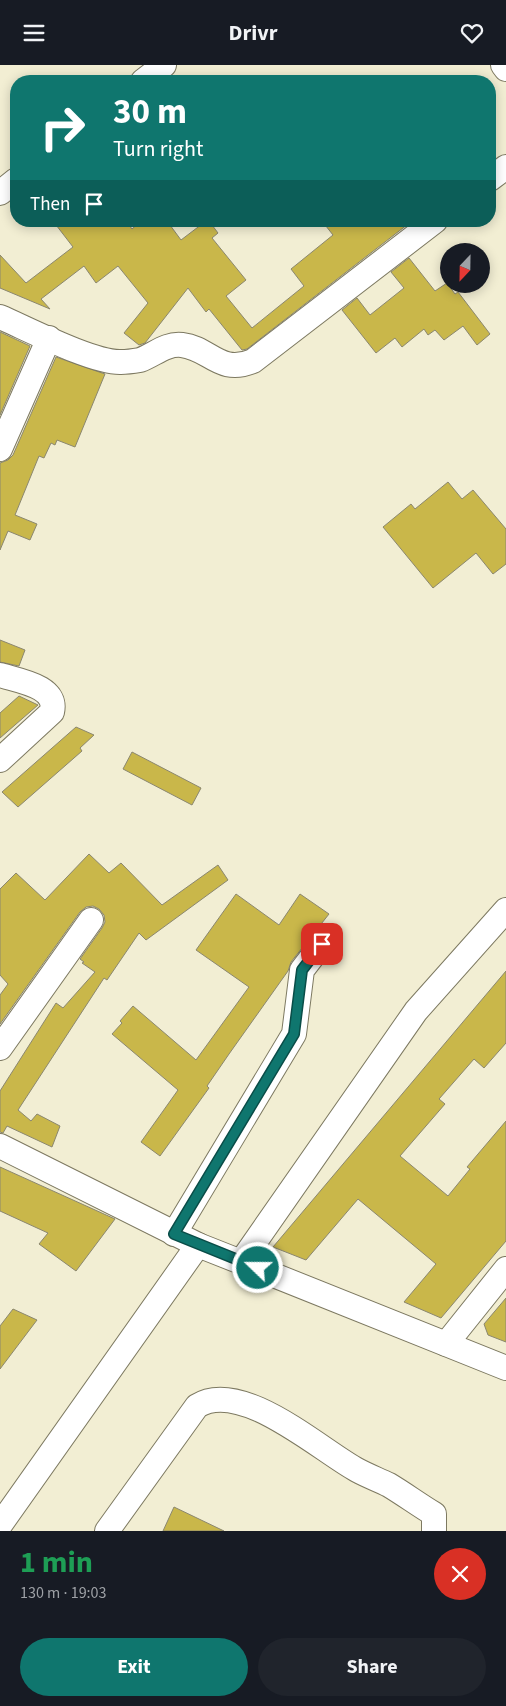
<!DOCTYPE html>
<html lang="en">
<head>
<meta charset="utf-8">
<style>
	body { margin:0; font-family:"Source Sans 3",sans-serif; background:#20242c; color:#f1f3f6; height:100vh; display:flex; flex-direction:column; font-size:19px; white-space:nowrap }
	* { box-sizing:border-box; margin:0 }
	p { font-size:16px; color:#9ea1a6 }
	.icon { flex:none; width:28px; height:28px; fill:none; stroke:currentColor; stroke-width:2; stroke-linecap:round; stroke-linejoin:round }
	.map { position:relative; height:1466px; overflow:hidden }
	.sheet { display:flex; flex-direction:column; background:#171b24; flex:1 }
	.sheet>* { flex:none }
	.top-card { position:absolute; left:10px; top:10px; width:486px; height:152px; border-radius:20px; box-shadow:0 2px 12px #0003; background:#0f766e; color:#fff; overflow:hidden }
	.needle { width:32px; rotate:202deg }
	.fabs { position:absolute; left:440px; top:178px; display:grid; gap:10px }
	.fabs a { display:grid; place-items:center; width:50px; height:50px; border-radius:50%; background:#171b24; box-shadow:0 2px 12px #0003; font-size:25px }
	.pin { position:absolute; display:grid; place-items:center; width:42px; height:42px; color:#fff; margin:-21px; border-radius:10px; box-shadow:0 2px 8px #0006 }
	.me { position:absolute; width:55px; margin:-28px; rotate:292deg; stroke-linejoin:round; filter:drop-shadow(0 0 4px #0008) }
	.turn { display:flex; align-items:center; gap:18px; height:105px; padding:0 20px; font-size:22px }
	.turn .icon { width:65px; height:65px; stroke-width:2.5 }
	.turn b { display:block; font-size:35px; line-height:42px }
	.then { display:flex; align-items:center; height:48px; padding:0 20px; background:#0003; gap:10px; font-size:19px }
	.round { display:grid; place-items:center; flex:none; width:52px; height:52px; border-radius:26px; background:#20242c }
	.overview { display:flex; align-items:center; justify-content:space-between; height:85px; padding:0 20px }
	h1 { font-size:30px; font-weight:700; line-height:38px; color:#1e9e55 }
	.primary-button { display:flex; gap:10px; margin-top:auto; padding:10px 20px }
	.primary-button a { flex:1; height:58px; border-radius:30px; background:#0f766e; color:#fff; font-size:20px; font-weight:700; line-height:58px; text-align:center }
	.primary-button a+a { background:#20242c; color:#f1f3f6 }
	header { display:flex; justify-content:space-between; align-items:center; height:65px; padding:0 20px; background:#171b24; font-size:22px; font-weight:700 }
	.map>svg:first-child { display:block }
	.building { fill:#c9b74a; stroke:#8b876f }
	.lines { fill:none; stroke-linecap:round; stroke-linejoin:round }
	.minor-casing { stroke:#7d7961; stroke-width:26 }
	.minor { stroke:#fff; stroke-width:24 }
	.route-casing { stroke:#0a4d48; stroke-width:12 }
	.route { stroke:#0f766e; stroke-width:9 }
</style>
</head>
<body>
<header><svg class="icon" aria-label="menu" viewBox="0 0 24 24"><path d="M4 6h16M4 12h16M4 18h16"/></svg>Drivr<svg class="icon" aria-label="heart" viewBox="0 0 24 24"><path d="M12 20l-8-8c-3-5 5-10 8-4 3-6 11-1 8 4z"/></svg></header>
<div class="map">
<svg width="506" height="1466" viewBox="0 0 506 1466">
	<rect width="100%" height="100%" fill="#f2eed3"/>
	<g class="building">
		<polygon points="53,156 126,156 132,164 141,156 167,156 181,175 206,156 209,156 218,168 212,173 246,215 226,231 252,263 304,221 291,204 333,170 322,156 412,156 247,284 242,285 209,244 206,247 188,223 145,278 139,280 124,268 148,238 118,201 96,218 84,201 41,234 50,244 0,223 0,190 26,218 73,182"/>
		<polygon points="409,193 435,226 447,218 455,229 458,227 490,269 477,280 463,261 444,275 435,265 428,270 424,264 402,282 395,273 376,288 342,245 357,233 370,250 404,223 391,207"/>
		<polygon points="0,267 30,281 0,350"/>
		<polygon points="56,292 105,309 75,382 57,375 55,380 51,378 44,393 39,391 15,450 37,459 30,475 8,466 0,485 0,398 8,395 13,390"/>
		<polygon points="448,417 462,434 473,425 506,464 506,499 493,509 476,488 433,523 383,462 411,439 415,444"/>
		<polygon points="0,575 25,585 19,601 0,597"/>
		<polygon points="19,631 38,640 0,673 0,648"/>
		<polygon points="76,662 94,670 80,683 82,686 18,742 2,727"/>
		<polygon points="132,687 201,723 192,740 123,704"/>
		<polygon points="89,789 109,808 121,798 162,840 218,800 228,815 146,875 139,868 107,915 104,913 18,1045 31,1056 37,1049 60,1061 52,1082 7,1061 3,1068 0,1067 0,1026 56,938 63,943 95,907 82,898 84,897 80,894 102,863 105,857 104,850 99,844 93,841 86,842 80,847 0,959 0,930 8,919 0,910 0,824 16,808 45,835"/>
		<polygon points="236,829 279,860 300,829 329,849 291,897 288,906 229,989 207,1021 209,1023 160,1091 141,1077 178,1025 112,969 122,958 120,956 133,941 196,995 249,922 196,885"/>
		<polygon points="506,906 506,978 484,1003 474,994 439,1034 445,1039 400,1091 448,1131 470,1104 467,1102 506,1056 506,1176 441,1253 404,1237 436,1199 358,1134 306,1195 273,1182"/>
		<polygon points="0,1102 115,1154 76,1206 39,1179 48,1168 0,1146"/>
		<polygon points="506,1233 506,1277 488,1270 484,1259"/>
		<polygon points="13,1244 37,1255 0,1304 0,1261"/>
		<polygon points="174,1442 224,1466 163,1466"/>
	</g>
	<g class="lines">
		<g class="minor-casing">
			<g id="minor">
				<polyline points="503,0 506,4"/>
				<polyline points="143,16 164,0"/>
				<polyline points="490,114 506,102"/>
				<polyline points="0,128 16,115"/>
				<path d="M0,252c28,12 93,46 121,45 5,0 13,-1 19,-2 14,-5 26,-17 42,-15 28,3 37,30 71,16l182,-140"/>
				<polyline points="0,384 49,273"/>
				<path d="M0,610c19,6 58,11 52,37l-52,48"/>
				<polyline points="506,845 416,946 241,1197 506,1303"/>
				<polyline points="0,983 91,855"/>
				<polyline points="0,1081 198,1180 0,1460"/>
				<polyline points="174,1169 294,969 302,905 322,879"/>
				<polyline points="198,1180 241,1197"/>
				<polyline points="446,1279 506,1204"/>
				<path d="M107,1466l90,-125c44,-28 123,44 160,64 11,6 22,10 32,15 15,9 30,20 45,29v17"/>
			</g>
		</g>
		<use href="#minor" class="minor"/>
	</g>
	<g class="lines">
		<g class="route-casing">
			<polyline id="route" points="258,1203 174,1169 294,969 302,905 322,879"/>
		</g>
		<use href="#route" class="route"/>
	</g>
</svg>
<div class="fabs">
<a><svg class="needle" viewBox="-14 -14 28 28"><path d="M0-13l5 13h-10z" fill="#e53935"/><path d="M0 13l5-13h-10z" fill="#9ea1a6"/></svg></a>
</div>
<div class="pin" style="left:322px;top:879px;background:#d93025"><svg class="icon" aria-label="arrive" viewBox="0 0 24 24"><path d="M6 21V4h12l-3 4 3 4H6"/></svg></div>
<svg class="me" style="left:258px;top:1203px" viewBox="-20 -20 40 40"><circle r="17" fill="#0f766e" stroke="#fff" stroke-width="3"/><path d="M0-11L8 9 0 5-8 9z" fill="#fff"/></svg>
<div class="top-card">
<div class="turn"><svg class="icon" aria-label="right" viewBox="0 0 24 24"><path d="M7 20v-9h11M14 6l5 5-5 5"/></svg><div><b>30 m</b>Turn right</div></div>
<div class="then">Then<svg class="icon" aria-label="arrive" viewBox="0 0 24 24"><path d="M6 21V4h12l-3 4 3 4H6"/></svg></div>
</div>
</div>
<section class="sheet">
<div class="overview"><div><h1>1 min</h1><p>130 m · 19:03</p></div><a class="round" style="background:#d93025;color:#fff"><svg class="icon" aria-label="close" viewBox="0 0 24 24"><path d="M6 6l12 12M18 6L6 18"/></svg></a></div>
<div class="primary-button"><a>Exit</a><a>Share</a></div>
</section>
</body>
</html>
